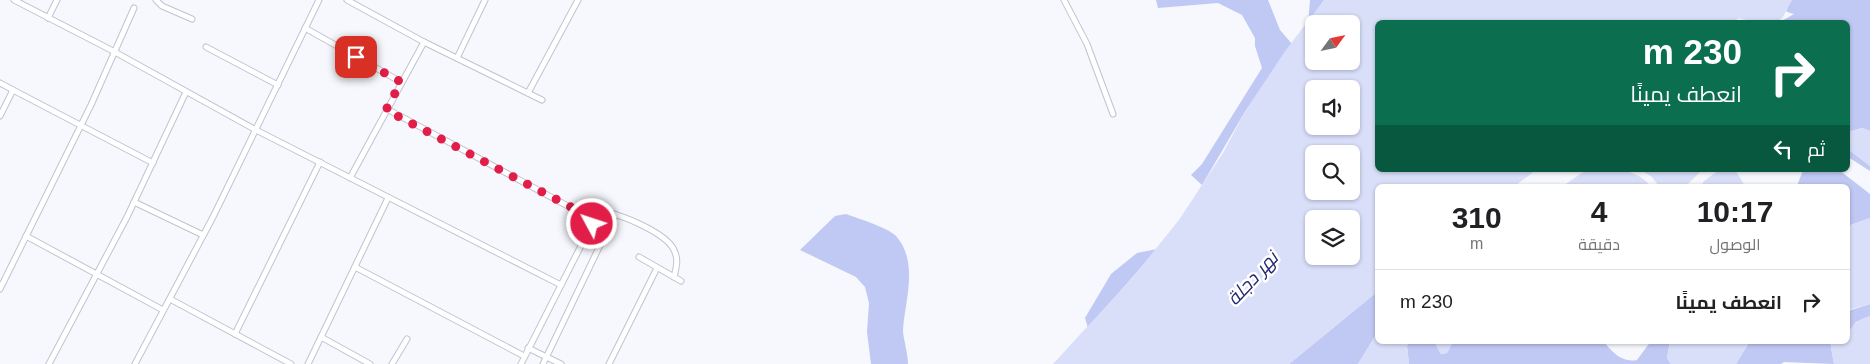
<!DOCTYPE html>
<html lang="ar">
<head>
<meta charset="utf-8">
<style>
	body { margin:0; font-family:Helvetica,Cairo,sans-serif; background:#f6f6f6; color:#202124; direction:rtl; height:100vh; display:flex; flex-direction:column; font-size:19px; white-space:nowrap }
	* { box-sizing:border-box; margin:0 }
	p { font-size:16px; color:#757577 }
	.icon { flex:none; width:28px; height:28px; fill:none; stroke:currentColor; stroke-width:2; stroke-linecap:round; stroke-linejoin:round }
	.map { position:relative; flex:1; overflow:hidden; direction:ltr }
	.details { position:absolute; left:1375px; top:184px; width:475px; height:160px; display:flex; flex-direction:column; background:#fff; border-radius:8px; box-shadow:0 1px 4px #0004; direction:rtl }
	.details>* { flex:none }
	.banner { position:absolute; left:1375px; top:20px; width:475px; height:152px; border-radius:8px; box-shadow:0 1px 4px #0004; direction:rtl; background:#0b6e4f; color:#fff; overflow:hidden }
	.needle { width:32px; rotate:57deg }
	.fabs { position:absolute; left:1305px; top:15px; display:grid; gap:10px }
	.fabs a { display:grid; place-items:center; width:55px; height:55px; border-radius:8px; background:#fff; box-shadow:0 1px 4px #0004; font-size:25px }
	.pin { position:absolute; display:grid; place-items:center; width:42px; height:42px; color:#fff; margin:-21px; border-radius:10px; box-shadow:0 2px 8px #0006 }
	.me { position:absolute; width:55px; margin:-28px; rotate:310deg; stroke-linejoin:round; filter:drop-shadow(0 0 4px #0008) }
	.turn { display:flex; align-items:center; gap:18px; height:105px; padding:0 25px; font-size:22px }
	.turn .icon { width:65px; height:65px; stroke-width:2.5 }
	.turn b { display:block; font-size:35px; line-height:42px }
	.then { display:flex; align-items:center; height:48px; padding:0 25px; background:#0003; gap:10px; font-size:19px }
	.eta { display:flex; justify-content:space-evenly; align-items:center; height:85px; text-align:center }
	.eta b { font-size:30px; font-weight:700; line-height:35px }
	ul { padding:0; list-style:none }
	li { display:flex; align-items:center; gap:15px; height:65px; padding:0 25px; border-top:1px solid #e0e0e0 }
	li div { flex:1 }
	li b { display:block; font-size:19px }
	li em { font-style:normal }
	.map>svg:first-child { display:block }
	.green { fill:#c0c8f4 }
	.water { fill:#d9def9; fill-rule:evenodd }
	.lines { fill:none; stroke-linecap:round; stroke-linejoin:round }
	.minor-casing { stroke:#c1c3d0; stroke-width:7 }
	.minor { stroke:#fff; stroke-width:5 }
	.route { stroke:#e11d48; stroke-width:9; stroke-dasharray:0 16.2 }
	.labels { text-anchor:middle; stroke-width:5; stroke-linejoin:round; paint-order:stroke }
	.water-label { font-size:19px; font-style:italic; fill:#25266f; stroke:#fff }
</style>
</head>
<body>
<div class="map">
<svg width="1870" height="364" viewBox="0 0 1870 364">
	<rect width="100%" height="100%" fill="#f6f8fd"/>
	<g class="green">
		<polygon points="1156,0 1268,0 1280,30 1292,44 1246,110 1202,185 1191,175 1202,164 1262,68 1255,46 1255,38 1242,15 1218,3 1158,8"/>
		<polygon points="1310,0 1324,0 1308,24"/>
		<polygon points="1792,0 1870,0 1870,131 1862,128 1848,132 1848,22 1780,22 1794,14 1787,12 1786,9"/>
		<polygon points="1848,149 1870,166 1870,171 1848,157"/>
		<polygon points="1803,170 1839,170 1870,194 1870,218 1848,226 1848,186 1797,186"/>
		<path d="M846,214c13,5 41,13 50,22 23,26 9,64 7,94 0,8 5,23 5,34h-37l-4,-32 2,-29 -4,-16 -9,-10 -56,-27 35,-34z"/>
		<polygon points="1157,249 1088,328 1085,318 1111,274 1137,253"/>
		<polygon points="1377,292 1377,333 1358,364 1289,364"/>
		<polygon points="1870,304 1870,316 1856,322 1848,333 1848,311"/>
		<path d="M1409,341h25l7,13 6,-1 6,-12h150c10,11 18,22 34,19l14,-19h19l-3,17 4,6h-262l-2,-18z"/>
		<polygon points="1750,341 1830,341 1834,364 1784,362 1781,364 1736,364"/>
	</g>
	<g class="water">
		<path d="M1324,0h468c-3,5 -5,10 -8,15 -8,15 -34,6 -45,3l-6,4h-355v148h158l-21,16h-137l-1,106 -88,72h-236l80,-87 46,-57 44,-67 23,-43 37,-56zM1314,24h37v37h-37zM1314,89h37v37h-37zM1314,154h37v37h-37zM1314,219h37v37h-37z"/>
		<polygon points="1862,128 1870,131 1870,166 1848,149 1848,132"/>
		<path d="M1586,170c22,0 50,-4 64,16h-87z"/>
		<polygon points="1640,170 1702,170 1686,186 1659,186 1651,176"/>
		<polygon points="1719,170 1736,171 1745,186 1701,186 1704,181"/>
		<polygon points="1870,218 1870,304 1848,310 1848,226"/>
		<path d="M1870,316v48h-36l-4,-23h18c0,-13 9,-22 22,-25z"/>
		<polygon points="1377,333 1378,341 1409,341 1407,346 1409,364 1358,364"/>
		<polygon points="1434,341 1453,341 1447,353 1441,354"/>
		<polygon points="1670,341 1750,341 1736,364 1671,364 1667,358"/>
	</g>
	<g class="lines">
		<g class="minor-casing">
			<g id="minor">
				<polyline points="14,0 113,51 256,130 561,285"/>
				<polyline points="156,0 162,6 192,19"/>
				<polyline points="347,0 424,42 542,100"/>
				<polyline points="1064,0 1087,44 1113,114"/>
				<polyline points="48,18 57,0"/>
				<polyline points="305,28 401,82"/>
				<polyline points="206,47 278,85"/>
				<polyline points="457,58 485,0"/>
				<polyline points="0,83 13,90 0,116"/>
				<polyline points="13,90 153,163"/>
				<polyline points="528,93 578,0"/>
				<polyline points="387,109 592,219 591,226 521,364"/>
				<polyline points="350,178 424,42"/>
				<polyline points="134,202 203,235"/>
				<path d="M603,213c18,0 64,21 71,37 5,10 2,18 0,27"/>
				<polyline points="26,236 163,310"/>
				<polyline points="639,257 681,281"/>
				<polyline points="355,267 524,356"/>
				<polyline points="0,289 91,105 134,8"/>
				<polyline points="170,299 291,364"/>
				<polyline points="235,334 320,162"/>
				<polyline points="321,337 370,364"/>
				<polyline points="528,348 561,364"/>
				<polyline points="49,364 127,217 186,92"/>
				<polyline points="135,364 213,217 319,0"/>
				<polyline points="308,364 388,198"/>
				<polyline points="392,364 407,339"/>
				<polyline points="543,364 615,214"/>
				<polyline points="609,364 657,268"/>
			</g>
		</g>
		<use href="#minor" class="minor"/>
	</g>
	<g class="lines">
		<polyline class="route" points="356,57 401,82 386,110 588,216 592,224"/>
	</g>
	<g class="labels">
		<g class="water-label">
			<text transform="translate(1252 278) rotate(-47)" y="7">نهر دجلة</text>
		</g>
	</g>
</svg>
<div class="fabs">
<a><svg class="needle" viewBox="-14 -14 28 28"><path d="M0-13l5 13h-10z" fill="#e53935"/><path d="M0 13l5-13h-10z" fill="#757577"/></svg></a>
<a><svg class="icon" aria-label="sound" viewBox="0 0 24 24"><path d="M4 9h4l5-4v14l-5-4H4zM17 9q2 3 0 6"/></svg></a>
<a><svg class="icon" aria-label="search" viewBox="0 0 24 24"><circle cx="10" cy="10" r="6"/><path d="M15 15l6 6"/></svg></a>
<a><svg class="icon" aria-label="layers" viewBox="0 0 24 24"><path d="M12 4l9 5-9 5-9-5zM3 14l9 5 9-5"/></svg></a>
</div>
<div class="pin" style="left:356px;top:57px;background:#d93025"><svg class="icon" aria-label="arrive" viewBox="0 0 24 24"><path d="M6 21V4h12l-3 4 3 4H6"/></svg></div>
<svg class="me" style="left:592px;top:224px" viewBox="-20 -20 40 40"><circle r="17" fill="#e11d48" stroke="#fff" stroke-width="3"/><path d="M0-11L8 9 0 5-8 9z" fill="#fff"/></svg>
<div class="banner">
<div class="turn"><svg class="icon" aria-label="right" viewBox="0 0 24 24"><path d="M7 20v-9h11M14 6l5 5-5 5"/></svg><div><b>230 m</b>انعطف يمينًا</div></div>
<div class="then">ثم<svg class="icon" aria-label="left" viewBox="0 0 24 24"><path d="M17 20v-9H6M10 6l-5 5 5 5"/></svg></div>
</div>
<section class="details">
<div class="eta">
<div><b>10:17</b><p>الوصول</p></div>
<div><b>4</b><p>دقيقة</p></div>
<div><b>310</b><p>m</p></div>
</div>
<ul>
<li><svg class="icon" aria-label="right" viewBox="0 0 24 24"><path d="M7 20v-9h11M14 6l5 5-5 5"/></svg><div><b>انعطف يمينًا</b></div><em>230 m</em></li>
</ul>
</section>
</div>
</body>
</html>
